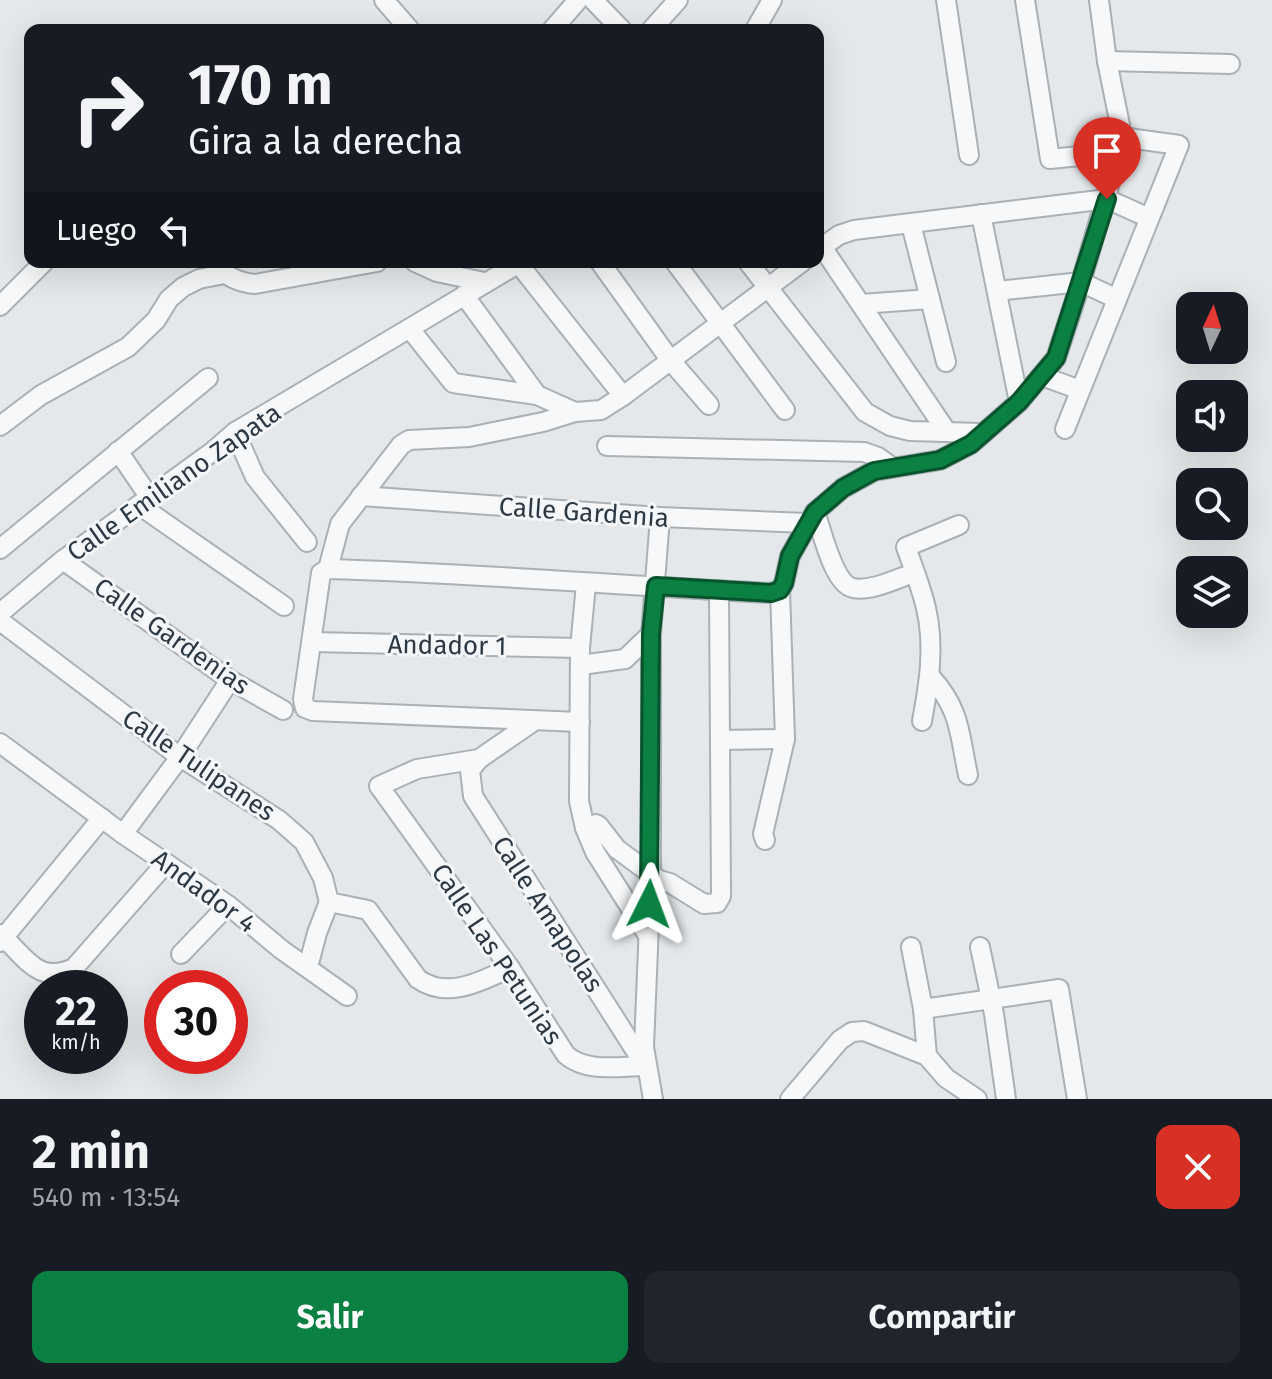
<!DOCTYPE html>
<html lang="es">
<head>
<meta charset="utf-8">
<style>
	body { margin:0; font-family:"Fira Sans",sans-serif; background:#20242c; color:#f1f3f6; height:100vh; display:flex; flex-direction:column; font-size:30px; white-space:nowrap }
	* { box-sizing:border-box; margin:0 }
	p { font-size:26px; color:#9ea1a6 }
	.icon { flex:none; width:44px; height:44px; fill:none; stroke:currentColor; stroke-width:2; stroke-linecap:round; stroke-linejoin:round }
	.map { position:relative; height:1099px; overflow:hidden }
	.side { display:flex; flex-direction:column; background:#171b24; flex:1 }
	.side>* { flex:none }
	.banner { position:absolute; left:24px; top:24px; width:800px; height:244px; border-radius:16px; box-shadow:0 8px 32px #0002; background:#171b24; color:#f1f3f6; overflow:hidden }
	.needle { width:52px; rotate:4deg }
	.tools { position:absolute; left:1176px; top:292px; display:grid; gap:16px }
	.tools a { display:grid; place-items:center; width:72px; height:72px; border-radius:16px; background:#171b24; box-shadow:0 8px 32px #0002; font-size:40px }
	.speed { position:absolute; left:24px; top:970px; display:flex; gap:16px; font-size:40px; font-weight:700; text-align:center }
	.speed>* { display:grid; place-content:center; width:104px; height:104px; border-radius:50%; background:#171b24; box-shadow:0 8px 32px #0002; line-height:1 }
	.speed small { font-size:20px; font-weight:400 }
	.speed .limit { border:12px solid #d22; background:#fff; color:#111 }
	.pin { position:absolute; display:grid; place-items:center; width:68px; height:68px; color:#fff; margin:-82px -34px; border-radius:50% 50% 50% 0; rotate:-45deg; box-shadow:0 0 8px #0007 }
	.pin .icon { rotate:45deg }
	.me { position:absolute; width:88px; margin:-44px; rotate:3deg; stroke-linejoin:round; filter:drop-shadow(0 0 6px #0008) }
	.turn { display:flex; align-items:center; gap:28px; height:168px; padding:0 32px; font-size:36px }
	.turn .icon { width:104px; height:104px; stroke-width:2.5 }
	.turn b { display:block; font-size:56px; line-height:68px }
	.then { display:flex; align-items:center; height:76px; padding:0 32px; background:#0003; gap:16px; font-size:30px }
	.round { display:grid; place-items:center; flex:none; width:84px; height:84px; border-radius:16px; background:#20242c }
	.head { display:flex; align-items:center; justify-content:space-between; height:136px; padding:0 32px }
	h1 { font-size:48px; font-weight:700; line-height:60px }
	.primary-button { display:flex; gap:16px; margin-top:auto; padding:16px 32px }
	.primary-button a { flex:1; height:92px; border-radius:16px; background:#0b8043; color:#fff; font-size:32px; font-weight:700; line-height:92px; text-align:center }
	.primary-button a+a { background:#20242c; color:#f1f3f6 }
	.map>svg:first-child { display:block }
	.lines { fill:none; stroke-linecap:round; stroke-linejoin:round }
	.minor-casing { stroke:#a9b0b6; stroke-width:22 }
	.minor { stroke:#f7f8fa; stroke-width:18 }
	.route-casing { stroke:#07532c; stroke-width:20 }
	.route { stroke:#0b8043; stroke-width:14 }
	.labels { text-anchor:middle; stroke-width:6; stroke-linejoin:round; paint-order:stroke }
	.street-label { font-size:26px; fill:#2c3944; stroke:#f4f7f9 }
</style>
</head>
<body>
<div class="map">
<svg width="1272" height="1099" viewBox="0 0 1272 1099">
	<rect width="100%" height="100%" fill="#e4e8eb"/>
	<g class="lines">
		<g class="minor-casing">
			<g id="minor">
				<polyline points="384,0 410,30"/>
				<polyline points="593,0 622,30"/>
				<polyline points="946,0 969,155"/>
				<polyline points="1025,0 1050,159 1119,152"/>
				<polyline points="552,30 578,0"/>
				<polyline points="651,30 678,0"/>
				<polyline points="755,30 772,0"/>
				<polyline points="1107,61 1230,64"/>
				<polyline points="981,214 1019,402"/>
				<polyline points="911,224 946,362"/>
				<polyline points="818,241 947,432"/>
				<polyline points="818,250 839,235 854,230 1107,199 1149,218"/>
				<path d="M213,262c13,14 23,20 42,22l122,-22"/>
				<polyline points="415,262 437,272 484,282"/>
				<polyline points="600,262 671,361 709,405"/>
				<polyline points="675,262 785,410"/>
				<polyline points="748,262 865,412 890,426 910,431 981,433"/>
				<polyline points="518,263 623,396"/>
				<polyline points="997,291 1081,282 1117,299"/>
				<polyline points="464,295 537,395"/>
				<polyline points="861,304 930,299"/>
				<polyline points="0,306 44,262"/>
				<polyline points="410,329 453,383 537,395 575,412 601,410 623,396 802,262"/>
				<polyline points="1042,376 1080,390"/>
				<polyline points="0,426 41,395 128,347 156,320 169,299 183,287 199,279 224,274"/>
				<polyline points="1065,429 1179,145 1121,137"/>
				<polyline points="235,432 255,477 307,542"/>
				<polyline points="607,446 864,452 878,457 892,467"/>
				<polyline points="118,451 150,498"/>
				<polyline points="361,496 660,517 808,523"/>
				<polyline points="139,505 284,606"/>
				<path d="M815,512c7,18 18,72 38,76 18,4 45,-10 61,-15"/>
				<polyline points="0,549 208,378"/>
				<polyline points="63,560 230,680 283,710"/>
				<polyline points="328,569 340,524 401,445 409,440 469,437 543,422 575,412"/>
				<polyline points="586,584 580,648 579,801 585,828 595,852 647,934"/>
				<polyline points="0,613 63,560 212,452 235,432 521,262"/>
				<path d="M0,621l180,136 99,63 25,22 19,36 6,24 39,8 50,69c30,21 63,2 92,-11"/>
				<polyline points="313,642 580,648"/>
				<polyline points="581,665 625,659 651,634"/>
				<path d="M930,676c31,34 29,57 38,99"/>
				<path d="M534,721l-55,38 -62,10 -38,17 131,182 56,87c21,18 53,11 79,11"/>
				<path d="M922,721c7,-38 13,-75 4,-113 -5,-21 -13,-41 -20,-61l53,-22"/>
				<path d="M580,722l-267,-11 -8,-3 -2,-9 18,-126 7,-4c148,4 296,17 443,24l9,-3"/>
				<polyline points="721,740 785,739"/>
				<polyline points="0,743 123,834 228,905 282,950 347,996"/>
				<polyline points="479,759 470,770 473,796 644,1064"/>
				<polyline points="585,828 596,824 599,826 617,849 659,880 670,883 704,904 717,903 721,896 719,590"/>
				<polyline points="123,834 180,757 230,680"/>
				<polyline points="765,840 763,834 785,739 780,590 784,583 790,556 815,512 843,488 874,471 940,460 971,444 1019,402 1056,358 1081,282 1119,152 1120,125 1107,61 1099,0"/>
				<path d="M0,934c26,23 37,51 74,34l92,-105"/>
				<polyline points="0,942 102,818"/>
				<polyline points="911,947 923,1009 927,1056"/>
				<polyline points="980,947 994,1014 1006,1099"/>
				<polyline points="181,954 228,905"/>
				<polyline points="308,967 317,933 329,902"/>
				<polyline points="923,1009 1059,989 1077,1099"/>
				<polyline points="653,1099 644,1047 651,874 651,634 660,517"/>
				<polyline points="790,1099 840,1040 852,1032 864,1031 927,1056 946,1078 977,1099"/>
			</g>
		</g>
		<use href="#minor" class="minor"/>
	</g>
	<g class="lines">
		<g class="route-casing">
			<polyline id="route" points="649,904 651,634 656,586 771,593 780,590 784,583 790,556 815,512 843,488 874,471 940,460 971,444 1019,402 1056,358 1107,199"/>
		</g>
		<use href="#route" class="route"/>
	</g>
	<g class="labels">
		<g class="street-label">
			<text transform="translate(174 482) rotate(-35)" y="9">Calle Emiliano Zapata</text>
			<text transform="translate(584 512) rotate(4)" y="9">Calle Gardenia</text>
			<text transform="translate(172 636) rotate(35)" y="9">Calle Gardenias</text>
			<text transform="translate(447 645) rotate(1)" y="9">Andador 1</text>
			<text transform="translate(199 765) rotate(34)" y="9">Calle Tulipanes</text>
			<text transform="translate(204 891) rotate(36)" y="9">Andador 4</text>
			<text transform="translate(548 914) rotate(57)" y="9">Calle Amapolas</text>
			<text transform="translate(497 954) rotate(56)" y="9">Calle Las Petunias</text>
		</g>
	</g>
</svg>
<div class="tools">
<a><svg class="needle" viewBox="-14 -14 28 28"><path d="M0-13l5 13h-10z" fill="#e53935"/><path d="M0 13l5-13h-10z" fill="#9ea1a6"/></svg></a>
<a><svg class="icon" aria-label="sound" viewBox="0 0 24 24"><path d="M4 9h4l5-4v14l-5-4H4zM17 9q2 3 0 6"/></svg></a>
<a><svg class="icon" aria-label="search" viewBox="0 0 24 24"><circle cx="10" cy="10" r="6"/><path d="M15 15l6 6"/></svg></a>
<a><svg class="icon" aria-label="layers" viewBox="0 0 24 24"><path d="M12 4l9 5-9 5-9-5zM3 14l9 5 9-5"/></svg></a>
</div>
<div class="speed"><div>22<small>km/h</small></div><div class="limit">30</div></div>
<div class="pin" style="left:1107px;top:199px;background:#d93025"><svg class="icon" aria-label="arrive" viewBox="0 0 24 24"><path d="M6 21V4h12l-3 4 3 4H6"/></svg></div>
<svg class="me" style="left:649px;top:904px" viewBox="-20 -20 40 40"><path d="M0-17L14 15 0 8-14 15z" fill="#0b8043" stroke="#fff" stroke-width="4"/></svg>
<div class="banner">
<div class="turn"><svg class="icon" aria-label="right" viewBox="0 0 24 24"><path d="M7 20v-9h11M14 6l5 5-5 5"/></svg><div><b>170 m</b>Gira a la derecha</div></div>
<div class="then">Luego<svg class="icon" aria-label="left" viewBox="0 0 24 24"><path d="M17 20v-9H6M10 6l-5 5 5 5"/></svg></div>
</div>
</div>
<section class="side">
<div class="head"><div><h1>2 min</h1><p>540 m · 13:54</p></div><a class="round" style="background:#d93025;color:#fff"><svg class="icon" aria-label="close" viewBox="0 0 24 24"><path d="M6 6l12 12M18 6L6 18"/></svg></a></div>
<div class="primary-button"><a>Salir</a><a>Compartir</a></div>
</section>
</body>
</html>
